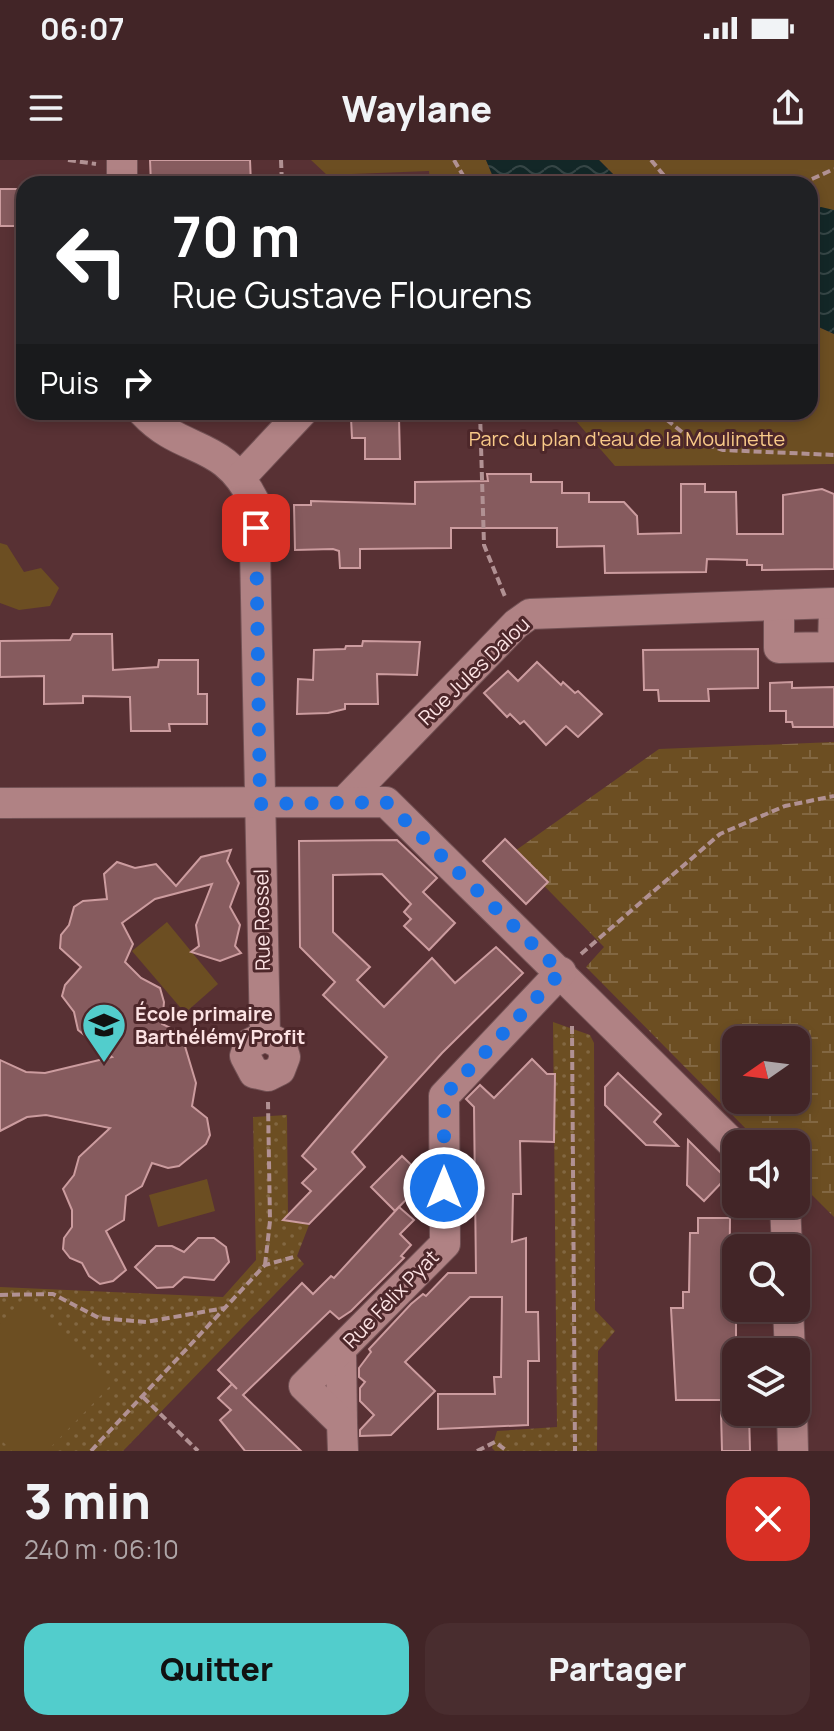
<!DOCTYPE html>
<html lang="fr">
<head>
<meta charset="utf-8">
<style>
	body { margin:0; font-family:Manrope,sans-serif; background:#492d2f; color:#f1f3f6; height:100vh; display:flex; flex-direction:column; font-size:30px; white-space:nowrap }
	* { box-sizing:border-box; margin:0 }
	p { font-size:26px; color:#aea5a7 }
	.icon { flex:none; width:44px; height:44px; fill:none; stroke:currentColor; stroke-width:2; stroke-linecap:round; stroke-linejoin:round }
	.map { position:relative; height:1291px; overflow:hidden }
	.drawer { display:flex; flex-direction:column; background:#422527; flex:1 }
	.drawer>* { flex:none }
	.guide { position:absolute; left:16px; top:16px; width:802px; height:244px; border-radius:24px; box-shadow:0 4px 12px #0003,0 0 0 2px #5a4244; background:#202124; color:#fff; overflow:hidden }
	.needle { width:52px; rotate:256deg }
	.tools { position:absolute; left:722px; top:866px; display:grid; gap:16px }
	.tools a { display:grid; place-items:center; width:88px; height:88px; border-radius:16px; background:#422527; box-shadow:0 4px 12px #0003,0 0 0 2px #5a4244; font-size:40px }
	.pin { position:absolute; display:grid; place-items:center; width:68px; height:68px; color:#fff; margin:-34px; border-radius:16px; box-shadow:0 4px 12px #0006 }
	.me { position:absolute; width:88px; margin:-44px; rotate:0deg; stroke-linejoin:round; filter:drop-shadow(0 0 6px #0008) }
	.turn { display:flex; align-items:center; gap:28px; height:168px; padding:0 24px; font-size:36px }
	.turn .icon { width:104px; height:104px; stroke-width:2.5 }
	.turn b { display:block; font-size:56px; line-height:68px }
	.then { display:flex; align-items:center; height:76px; padding:0 24px; background:#0003; gap:16px; font-size:30px }
	.round { display:grid; place-items:center; flex:none; width:84px; height:84px; border-radius:24px; background:#492d2f }
	.head { display:flex; align-items:center; justify-content:space-between; height:136px; padding:0 24px }
	h1 { font-size:48px; font-weight:800; line-height:60px }
	.primary-button { display:flex; gap:16px; margin-top:auto; padding:16px 24px }
	.primary-button a { flex:1; height:92px; border-radius:24px; background:#52cdcc; color:#111; font-size:32px; font-weight:800; line-height:92px; text-align:center }
	.primary-button a+a { background:#492d2f; color:#f1f3f6 }
	.status { display:flex; justify-content:space-between; align-items:center; height:56px; padding:0 40px; background:#422527; direction:ltr }
	.status svg { height:22px; fill:currentColor }
	header { display:flex; justify-content:space-between; align-items:center; height:104px; padding:0 24px; background:#422527; font-size:36px; font-weight:800 }
	.map>svg:first-child { display:block }
	.grass { fill:url(#grass-dots) }
	.wetland { fill:url(#wetland-marsh); fill-rule:evenodd }
	.park { fill:#6c4e22 }
	.water { fill:url(#water-waves) }
	.building { fill:#865b5e; stroke:#cc9c9f; stroke-width:2 }
	.lines { fill:none; stroke-linecap:round; stroke-linejoin:round }
	.minor-casing { stroke:#725154; stroke-width:32 }
	.path { stroke:#b19193; stroke-width:4; stroke-dasharray:8 4; stroke-linecap:butt }
	.minor { stroke:#b08284; stroke-width:30 }
	.route { stroke:#1a73e8; stroke-width:14; stroke-dasharray:0 25.2 }
	.labels { text-anchor:middle; stroke-width:6; stroke-linejoin:round; paint-order:stroke }
	.park-label { font-size:20px; fill:#f9ca89; stroke:#4d272a }
	.street-label { font-size:20px; fill:#fce2e3; stroke:#4d272a }
	.poi-label { font-size:20px; font-weight:bold; fill:#fce2e3; stroke:#4d272a; text-anchor:start }
</style>
</head>
<body>
<div class="status"><b>06:07</b><svg viewBox="0 0 49 12"><path d="M0 12V9h3v3zM5 12V6h3v6zM10 12V3h3v9zM15 12V0h3v12zM26 1h20v11H26zM47 4h2v5h-2z"/></svg></div>
<header><svg class="icon" aria-label="menu" viewBox="0 0 24 24"><path d="M4 6h16M4 12h16M4 18h16"/></svg>Waylane<svg class="icon" aria-label="share" viewBox="0 0 24 24"><path d="M12 15V3M7 8l5-5 5 5M5 13v7h14v-7"/></svg></header>
<div class="map">
<svg width="834" height="1291" viewBox="0 0 834 1291">
	<defs>
		<pattern id="grass-dots" width="8" height="8" patternUnits="userSpaceOnUse" patternTransform="scale(2)"><rect width="8" height="8" fill="#6c4e22"/><path d="M2 2h.1M6 6h.1" fill="none" stroke="#826742" stroke-width="1.8" stroke-linecap="round"/></pattern>
		<pattern id="wetland-marsh" width="20" height="14" patternUnits="userSpaceOnUse" patternTransform="scale(2)"><rect width="20" height="14" fill="#6c4e22"/><path d="M1 5h8M5 5V1M11 12h8M15 12V8" fill="none" stroke="#826742"/></pattern>
		<pattern id="water-waves" width="16" height="10" patternUnits="userSpaceOnUse" patternTransform="scale(2)"><rect width="16" height="10" fill="#132727"/><path d="M0 5q4-4 8 0t8 0" fill="none" stroke="#364646"/></pattern>
	</defs>
	<rect width="100%" height="100%" fill="#583134"/>
	<g class="grass">
		<polygon points="553,862 590,875 594,883 595,1150 615,1171 598,1191 597,1291 495,1291 492,1288 497,1271 557,1267"/>
		<polygon points="287,955 288,1060 309,1065 297,1096 304,1104 123,1291 0,1291 0,1127 223,1137 256,1100 253,957"/>
	</g>
	<path class="wetland" d="M834,582v475l-38,-38v-35h-35l-175,-177 18,-20 -92,-94 147,-104zM736,880h60v60h-60z"/>
	<g class="park">
		<polygon points="311,0 486,0 496,24 430,24 429,11 327,15"/>
		<polygon points="599,0 834,0 834,50 810,50 810,24 623,24"/>
		<polygon points="810,163 834,174 834,304 615,306 569,253 445,255 445,252 704,252 712,257 727,252 800,256 801,252 810,252"/>
		<polygon points="0,383 7,385 24,412 41,408 59,428 50,446 19,450 0,443"/>
		<polygon points="167,762 218,824 185,853 132,791"/>
		<polygon points="207,1019 215,1051 158,1067 149,1035"/>
		<polygon points="23,1139 110,1226 47,1291 12,1291 0,1279 0,1164"/>
	</g>
	<g class="water">
		<polygon points="486,0 599,0 623,24 496,24"/>
		<polygon points="821,47 834,50 834,174 810,163 810,50"/>
	</g>
	<g class="building">
		<polygon points="150,0 250,0 251,24 151,24"/>
		<rect x="0" y="29" width="24" height="37"/>
		<polygon points="351,258 399,258 400,299 365,299 365,278 352,278"/>
		<polygon points="487,314 531,314 531,322 562,322 562,333 589,333 589,342 624,342 637,356 638,374 681,373 681,324 705,324 705,332 736,332 737,374 783,374 783,335 822,329 834,334 834,409 762,410 762,405 747,405 747,400 707,399 706,412 605,413 604,386 557,387 557,368 451,368 451,388 360,389 360,408 340,408 339,391 333,389 295,390 294,345 311,345 311,341 415,344 415,322 488,321"/>
		<polygon points="73,474 112,474 113,510 158,507 159,500 198,500 198,534 207,534 207,564 169,564 170,571 131,571 130,537 83,536 83,543 44,544 44,516 0,517 0,481 70,480"/>
		<polygon points="363,481 420,482 417,515 377,514 378,544 345,544 345,549 328,553 297,554 298,519 313,520 314,490 345,489 346,486 362,486"/>
		<polygon points="758,489 758,528 708,529 709,541 659,541 658,530 644,530 643,490"/>
		<polygon points="537,502 561,525 563,522 575,533 578,531 602,554 578,577 566,566 546,585 524,561 520,564 510,554 507,557 484,533 508,511 518,521"/>
		<polygon points="792,522 792,528 834,527 834,567 793,567 792,562 786,562 786,551 770,551 770,523"/>
		<polygon points="505,679 548,722 526,744 483,701"/>
		<polygon points="397,680 437,718 423,732 455,763 429,790 404,766 411,759 404,752 411,744 382,714 333,715 333,772 370,807 357,820 384,847 432,798 455,823 496,787 523,813 442,893 352,992 365,1007 309,1064 283,1060 311,1031 302,1023 316,1009 302,996 387,897 323,835 335,822 300,787 299,681"/>
		<polygon points="231,690 227,701 239,723 230,747 240,765 235,786 241,793 220,801 191,792 199,786 196,765 212,724 155,739 122,763 133,784 125,802 141,818 160,828 164,842 162,864 181,873 196,923 192,946 207,958 210,975 206,984 179,1006 168,1008 152,1003 142,1026 126,1036 124,1060 106,1071 126,1110 113,1121 100,1124 89,1116 82,1103 70,1098 63,1089 64,1078 72,1067 72,1050 63,1029 74,1015 79,997 110,968 46,955 27,957 0,971 0,900 26,912 45,913 112,897 78,870 74,852 62,836 65,825 81,807 60,788 61,775 69,765 74,747 83,741 107,739 104,714 117,702 135,708 156,704 176,726 201,697"/>
		<polygon points="532,899 547,914 555,914 554,982 520,981 521,1034 513,1034 512,1082 526,1078 526,1152 538,1152 539,1201 528,1201 528,1265 438,1269 438,1234 495,1234 494,1217 501,1217 502,1137 470,1137 405,1202 435,1231 391,1275 360,1276 360,1270 374,1255 360,1241 360,1228 365,1222 359,1217 359,1208 371,1192 369,1189 411,1144 423,1134 426,1136 448,1113 476,1113 474,947 466,939 480,925 494,938"/>
		<polygon points="618,913 661,954 654,962 678,986 646,985 605,945 605,927"/>
		<polygon points="688,980 726,1018 704,1041 687,1025"/>
		<polygon points="402,996 426,1019 395,1051 371,1027"/>
		<polygon points="399,1047 414,1060 400,1074 411,1085 401,1096 404,1098 351,1151 339,1159 330,1151 243,1235 301,1291 245,1291 220,1260 231,1250 218,1238 232,1224 237,1229 218,1210 302,1123 313,1134 331,1116 334,1118"/>
		<polygon points="698,1058 730,1058 729,1157 736,1157 736,1240 676,1240 671,1148 683,1148 683,1132 689,1132 690,1073 698,1073"/>
		<polygon points="198,1078 214,1078 226,1087 229,1102 214,1120 184,1117 173,1127 157,1128 135,1107 156,1086 172,1086 184,1092"/>
		<polygon points="721,1252 749,1252 750,1291 722,1291"/>
	</g>
	<g class="lines">
		<g class="minor-casing">
			<g id="minor">
				<polyline points="122,24 122,0"/>
				<path d="M143,252c41,44 79,25 111,89l11,535 -16,8 -4,12 9,17 14,3 12,-6 5,-13 -4,-13 -16,-8"/>
				<polyline points="242,316 302,252"/>
				<polyline points="779,445 779,488 833,487 834,449"/>
				<polyline points="344,642 516,464 530,454 834,443"/>
				<polyline points="0,643 386,642 736,987"/>
				<polyline points="785,1044 787,1088"/>
				<polyline points="788,1148 790,1192"/>
				<polyline points="341,1191 342,1263"/>
				<polyline points="792,1252 793,1291"/>
				<polyline points="343,1291 342,1263 304,1226 445,1084 444,936 561,812"/>
			</g>
		</g>
		<g class="path">
			<polyline points="68,0 96,4"/>
			<polyline points="281,0 282,24"/>
			<polyline points="454,0 468,24"/>
			<polyline points="651,0 671,24"/>
			<polyline points="801,24 834,9"/>
			<polyline points="480,252 484,385 506,439"/>
			<polyline points="657,252 692,280 723,290 834,295"/>
			<polyline points="581,794 720,674 785,646 834,636"/>
			<polyline points="572,866 575,1291"/>
			<polyline points="265,1105 270,1061 268,942"/>
			<polyline points="0,1135 53,1134 99,1158 146,1162 225,1148"/>
			<polyline points="143,1237 198,1291"/>
			<polyline points="91,1291 265,1105 297,1096"/>
			<polyline points="477,1291 495,1282 507,1291"/>
		</g>
		<use href="#minor" class="minor"/>
	</g>
	<g class="lines">
		<polyline class="route" points="256,368 260,644 386,642 561,812 444,936 444,1028"/>
	</g>
	<defs>
		<g id="school-pin" transform="scale(2.3)"><path d="M0 17L-7.5 6A9.5 9.5 0 1 1 7.5 6Z" fill="#52cdcc" stroke="#4d272a"/><path d="M0-5L7-2L0 1L-7-2ZM-4 1L0 2.5L4 1V4Q0 6-4 4Z" fill="#111"/></g>
	</defs>
	<g fill-rule="evenodd">
		<use href="#school-pin" x="104" y="865"/>
	</g>
	<g class="labels">
		<g class="park-label">
			<text x="627" y="286">Parc du plan d'eau de la Moulinette</text>
		</g>
		<g class="street-label">
			<text transform="translate(474 511) rotate(-44)" y="7">Rue Jules Dalou</text>
			<text transform="translate(262 760) rotate(-91)" y="7">Rue Rossel</text>
			<text transform="translate(391 1139) rotate(-46)" y="7">Rue Félix Pyat</text>
		</g>
		<g class="poi-label">
			<text x="135" y="861">École primaire<tspan x="135" dy="23">Barthélémy Profit</tspan></text>
		</g>
	</g>
</svg>
<div class="tools">
<a><svg class="needle" viewBox="-14 -14 28 28"><path d="M0-13l5 13h-10z" fill="#e53935"/><path d="M0 13l5-13h-10z" fill="#aea5a7"/></svg></a>
<a><svg class="icon" aria-label="sound" viewBox="0 0 24 24"><path d="M4 9h4l5-4v14l-5-4H4zM17 9q2 3 0 6"/></svg></a>
<a><svg class="icon" aria-label="search" viewBox="0 0 24 24"><circle cx="10" cy="10" r="6"/><path d="M15 15l6 6"/></svg></a>
<a><svg class="icon" aria-label="layers" viewBox="0 0 24 24"><path d="M12 4l9 5-9 5-9-5zM3 14l9 5 9-5"/></svg></a>
</div>
<div class="pin" style="left:256px;top:368px;background:#d93025"><svg class="icon" aria-label="arrive" viewBox="0 0 24 24"><path d="M6 21V4h12l-3 4 3 4H6"/></svg></div>
<svg class="me" style="left:444px;top:1028px" viewBox="-20 -20 40 40"><circle r="17" fill="#1a73e8" stroke="#fff" stroke-width="3"/><path d="M0-11L8 9 0 5-8 9z" fill="#fff"/></svg>
<div class="guide">
<div class="turn"><svg class="icon" aria-label="left" viewBox="0 0 24 24"><path d="M17 20v-9H6M10 6l-5 5 5 5"/></svg><div><b>70 m</b>Rue Gustave Flourens</div></div>
<div class="then">Puis<svg class="icon" aria-label="right" viewBox="0 0 24 24"><path d="M7 20v-9h11M14 6l5 5-5 5"/></svg></div>
</div>
</div>
<section class="drawer">
<div class="head"><div><h1>3 min</h1><p>240 m · 06:10</p></div><a class="round" style="background:#d93025;color:#fff"><svg class="icon" aria-label="close" viewBox="0 0 24 24"><path d="M6 6l12 12M18 6L6 18"/></svg></a></div>
<div class="primary-button"><a>Quitter</a><a>Partager</a></div>
</section>
</body>
</html>
